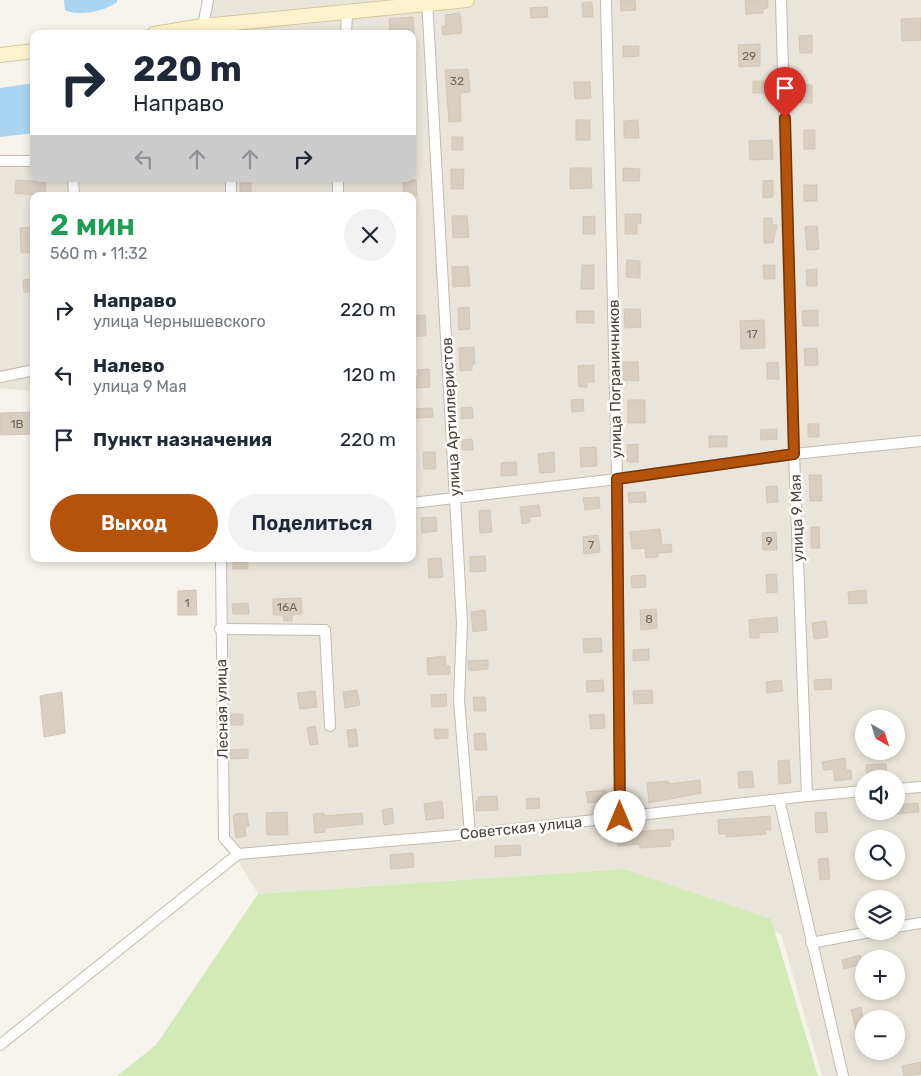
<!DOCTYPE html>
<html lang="ru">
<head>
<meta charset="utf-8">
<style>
	body { margin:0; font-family:Rubik,sans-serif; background:#f2f2f3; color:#1f2937; height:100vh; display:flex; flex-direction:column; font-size:19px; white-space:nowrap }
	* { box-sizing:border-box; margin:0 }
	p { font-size:16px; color:#747a83 }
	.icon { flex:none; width:28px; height:28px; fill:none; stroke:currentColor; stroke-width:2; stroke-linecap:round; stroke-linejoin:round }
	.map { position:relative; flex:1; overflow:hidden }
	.drawer { position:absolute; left:30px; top:192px; width:386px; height:370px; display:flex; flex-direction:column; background:#fff; border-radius:10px; box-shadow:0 2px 8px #0003 }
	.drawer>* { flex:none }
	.hud { position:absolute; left:30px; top:30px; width:386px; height:152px; border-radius:10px; box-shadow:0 2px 8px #0003; background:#fff; color:#1f2937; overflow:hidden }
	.needle { width:32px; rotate:141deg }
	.controls { position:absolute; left:855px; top:710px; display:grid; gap:10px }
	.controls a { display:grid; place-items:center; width:50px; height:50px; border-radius:50%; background:#fff; box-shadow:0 2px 8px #0003; font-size:25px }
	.pin { position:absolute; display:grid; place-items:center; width:42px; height:42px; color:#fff; margin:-51px -21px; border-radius:50% 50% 50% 0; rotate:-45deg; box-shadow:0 0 5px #0007 }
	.pin .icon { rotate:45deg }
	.me { position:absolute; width:55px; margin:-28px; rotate:0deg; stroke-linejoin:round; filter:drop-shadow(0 0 4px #0008) }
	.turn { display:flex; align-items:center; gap:18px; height:105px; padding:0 20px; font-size:22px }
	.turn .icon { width:65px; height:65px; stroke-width:2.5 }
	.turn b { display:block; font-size:35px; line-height:42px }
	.lanes { display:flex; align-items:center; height:48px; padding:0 20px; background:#0003; justify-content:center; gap:25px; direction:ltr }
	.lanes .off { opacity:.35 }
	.round { display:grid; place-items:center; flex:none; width:52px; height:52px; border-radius:26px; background:#f2f2f3 }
	.summary { display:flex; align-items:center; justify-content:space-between; height:85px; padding:0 20px }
	h1 { font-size:30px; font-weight:600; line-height:38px; color:#1e9e55 }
	.primary-button { display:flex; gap:10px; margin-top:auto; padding:10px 20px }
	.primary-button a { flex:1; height:58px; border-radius:30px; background:#b45309; color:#fff; font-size:20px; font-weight:600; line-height:58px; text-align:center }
	.primary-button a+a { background:#f2f2f3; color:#1f2937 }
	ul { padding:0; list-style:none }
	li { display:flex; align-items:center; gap:15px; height:65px; padding:0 20px }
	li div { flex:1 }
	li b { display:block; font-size:19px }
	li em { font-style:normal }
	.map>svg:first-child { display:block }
	.residential { fill:#eae5da; fill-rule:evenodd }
	.green { fill:#d2eab5 }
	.water { fill:#a9d4f2 }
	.building { fill:#d8cfc1; stroke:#d3c7b4 }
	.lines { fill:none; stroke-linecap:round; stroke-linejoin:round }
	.street-casing { stroke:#c2bbae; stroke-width:12 }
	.secondary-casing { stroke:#d6c79b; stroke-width:16 }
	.street { stroke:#fff; stroke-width:10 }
	.secondary { stroke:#fff3cd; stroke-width:14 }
	.route-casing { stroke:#753606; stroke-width:12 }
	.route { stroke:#b45309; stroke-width:9 }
	.labels { text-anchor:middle; stroke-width:5; stroke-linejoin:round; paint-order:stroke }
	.number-label { font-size:12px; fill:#6e675b }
	.street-label { font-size:15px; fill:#4b4439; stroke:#fff }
</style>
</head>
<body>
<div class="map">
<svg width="921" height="1076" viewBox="0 0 921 1076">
	<rect width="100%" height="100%" fill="#f6f3ec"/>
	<path class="residential" d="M206,0h715v1076h-99l-41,-142 -158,-65 -365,25 -34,-56 -3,-279h191v-363h-378v196l-34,-4v-225l34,-2v18h378v-145h-207l-2,-8zM864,719h32v32h-32zM864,779h32v32h-32zM864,839h32v32h-32zM864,899h32v32h-32zM864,959h32v32h-32zM864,1019h32v32h-32z"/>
	<polygon class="green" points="623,869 771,919 818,1076 117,1076 156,1045 258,894"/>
	<g class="water">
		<path d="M64,0h53v2c-11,9 -39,15 -52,8z"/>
		<polygon points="34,83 34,133 0,137 0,88"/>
	</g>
	<g class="building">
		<polygon points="620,0 635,0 636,10 621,11"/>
		<polygon points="745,0 768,0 768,8 763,9 763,13 746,14"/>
		<polygon points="592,2 593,17 583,17 582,3"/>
		<polygon points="547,7 548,17 531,18 530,8"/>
		<polygon points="460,13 462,33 443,35 442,26 446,26 445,15"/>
		<polygon points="413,17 414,34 390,34 389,19"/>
		<polygon points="921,18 921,40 902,41 901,19"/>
		<polygon points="812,35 812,53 800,53 799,36"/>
		<polygon points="760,44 760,66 739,67 738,45"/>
		<polygon points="623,46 639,46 639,56 623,57"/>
		<polygon points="468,69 470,92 460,93 461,121 449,122 445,70"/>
		<rect x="753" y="81" width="18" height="12"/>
		<polygon points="574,82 590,82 591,98 575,99"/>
		<polygon points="800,84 812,85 812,103 800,103"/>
		<rect x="576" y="120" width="14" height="20"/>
		<polygon points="638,120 639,138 624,138 624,121"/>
		<rect x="804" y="130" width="11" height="19"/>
		<rect x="452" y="137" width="11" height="13"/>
		<polygon points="772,140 773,159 750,160 749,141"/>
		<polygon points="570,168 591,168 592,188 570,189"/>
		<polygon points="623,168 640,169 639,181 623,181"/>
		<polygon points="451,169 464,169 463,189 451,189"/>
		<polygon points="16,180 46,182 45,196 15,193"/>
		<polygon points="403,180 416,180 417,196 404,196"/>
		<polygon points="773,180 773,197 763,198 763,181"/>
		<rect x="240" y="183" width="11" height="13"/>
		<rect x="804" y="185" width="13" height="16"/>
		<polygon points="625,214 641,214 641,223 637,223 637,234 625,234"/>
		<polygon points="452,216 467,216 469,237 453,238"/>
		<polygon points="595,216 595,234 583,234 583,217"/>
		<polygon points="764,218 772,218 772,225 777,225 773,243 764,243"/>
		<polygon points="817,226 819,249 807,250 805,227"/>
		<polygon points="34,227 34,252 21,253 20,228"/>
		<polygon points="627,260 640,261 640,278 626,277"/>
		<polygon points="582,265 594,265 594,289 581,289"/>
		<polygon points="763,265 775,265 775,279 764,279"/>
		<polygon points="468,266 470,286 453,287 452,267"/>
		<polygon points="817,269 817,286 807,286 806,270"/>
		<polygon points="34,279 34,292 24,292 23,280"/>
		<polygon points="469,307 470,329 459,330 458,308"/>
		<polygon points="624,309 640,309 641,327 625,328"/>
		<polygon points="818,310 818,326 803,326 802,311"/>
		<polygon points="576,311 594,311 594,323 577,323"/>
		<polygon points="425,315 426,336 412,336 412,316"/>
		<polygon points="764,320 765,348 741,349 740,321"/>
		<polygon points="474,347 475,364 472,364 472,370 460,371 459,348"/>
		<polygon points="817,348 818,365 805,366 804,349"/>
		<polygon points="623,362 638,362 639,381 623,380"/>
		<polygon points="778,362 779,379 767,379 767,363"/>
		<polygon points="594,365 594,382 587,382 587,387 579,387 578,366"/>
		<polygon points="429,369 430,387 416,388 415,377 418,377 418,370"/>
		<polygon points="583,399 584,411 572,412 571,400"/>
		<rect x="628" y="400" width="17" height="23"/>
		<polygon points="472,407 473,418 461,419 461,408"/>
		<polygon points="432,408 433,417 414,418 414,409"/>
		<polygon points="34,412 34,434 0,435 0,413"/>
		<rect x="808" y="424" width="11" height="13"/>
		<polygon points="777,429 777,439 761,440 760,430"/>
		<rect x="709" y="436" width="18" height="11"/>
		<polygon points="472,439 473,450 462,450 462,440"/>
		<polygon points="638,444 638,462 627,462 627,445"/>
		<polygon points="596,447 597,466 581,467 580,448"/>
		<polygon points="423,452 435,452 436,469 424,469"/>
		<polygon points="554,452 555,472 540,473 538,454"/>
		<polygon points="516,462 517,475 501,476 501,463"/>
		<polygon points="809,475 821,475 822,501 810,501"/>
		<polygon points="777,486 778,502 767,503 766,487"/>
		<polygon points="645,492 646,502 629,503 628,493"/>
		<polygon points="599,497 600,508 585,510 583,498"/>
		<polygon points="539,505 541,516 529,517 530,522 522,524 520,507"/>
		<polygon points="490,510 492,532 480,533 479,511"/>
		<polygon points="436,517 437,531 422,533 421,518"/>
		<polygon points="811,527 819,527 820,548 811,548"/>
		<polygon points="660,529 662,545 671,544 672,552 658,553 658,557 646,558 645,548 632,549 630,532"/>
		<polygon points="776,532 777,550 763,550 762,533"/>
		<polygon points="598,535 600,552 584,554 583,537"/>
		<polygon points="485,556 486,571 470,572 470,557"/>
		<polygon points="441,558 443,577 429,578 428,559"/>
		<rect x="233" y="559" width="15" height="10"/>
		<polygon points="776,574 778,592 767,593 766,575"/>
		<polygon points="645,575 646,587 632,588 631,576"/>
		<polygon points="196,590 197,615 178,615 178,591"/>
		<polygon points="866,590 867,603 849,604 848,592"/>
		<polygon points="301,598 302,614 292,615 292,621 284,621 283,615 273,615 273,599"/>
		<polygon points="248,603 249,614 233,614 232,604"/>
		<polygon points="656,609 657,628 641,630 640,610"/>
		<polygon points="485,610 487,630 473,632 471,612"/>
		<polygon points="777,617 778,632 759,633 759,638 750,638 749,620"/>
		<polygon points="826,621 828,637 814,639 812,623"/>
		<polygon points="601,638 602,652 584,653 583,639"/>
		<polygon points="649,649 649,660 633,661 633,650"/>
		<polygon points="445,656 446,666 450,666 450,674 428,675 427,658"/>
		<polygon points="488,660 488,669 469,671 468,661"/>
		<polygon points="831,679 832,689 815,690 814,680"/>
		<polygon points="603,680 604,691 587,692 586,681"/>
		<polygon points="781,680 783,691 767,693 766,682"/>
		<polygon points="357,690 360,705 345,708 343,692"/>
		<polygon points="652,690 653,703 634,704 633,691"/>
		<polygon points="315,691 317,707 300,709 297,693"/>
		<polygon points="62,692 65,733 44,737 40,696"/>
		<polygon points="446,694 447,706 432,707 431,695"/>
		<polygon points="473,697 485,697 486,711 474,711"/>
		<polygon points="230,714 243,714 243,725 231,725"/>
		<polygon points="604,714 605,728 591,729 589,715"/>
		<polygon points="315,726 318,744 310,745 307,728"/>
		<polygon points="356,729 358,746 349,747 347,730"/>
		<polygon points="434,729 448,729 448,738 435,739"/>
		<polygon points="485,733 487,750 475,750 474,734"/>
		<polygon points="248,749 248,758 231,759 230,750"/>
		<polygon points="845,758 846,770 851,770 852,779 835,781 833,769 824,770 822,762"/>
		<polygon points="789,760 791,783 779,784 778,761"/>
		<polygon points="886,764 887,775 867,777 866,765"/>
		<polygon points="752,771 754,787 739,788 738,772"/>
		<polygon points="700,780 701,793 649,803 647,783 668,781 669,784"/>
		<polygon points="605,790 606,801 588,803 586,792"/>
		<polygon points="497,796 498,810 476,811 476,801 478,801 478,797"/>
		<polygon points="539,798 540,808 527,809 526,799"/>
		<polygon points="442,801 444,818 426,820 424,804"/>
		<polygon points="918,803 919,812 896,814 896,805"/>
		<polygon points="392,808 394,823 384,825 382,810"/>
		<polygon points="287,812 288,835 267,835 266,813"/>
		<polygon points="826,812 828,832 816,833 815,813"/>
		<polygon points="247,813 249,826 245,827 246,836 236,838 233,817 235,814"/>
		<polygon points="324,813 324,816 362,813 363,824 325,828 325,832 315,833 313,814"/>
		<polygon points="770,816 771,830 765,830 766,834 727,837 726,834 719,834 718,820"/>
		<polygon points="673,829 674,840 670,840 671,846 640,848 640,844 618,846 617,833"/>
		<polygon points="520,845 521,855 495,857 495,846"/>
		<polygon points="413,853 414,867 391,869 390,855"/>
		<polygon points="828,858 830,879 820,880 818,859"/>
		<polygon points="860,955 863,964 844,969 842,960"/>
		<polygon points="861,1007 864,1027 856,1029 851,1010"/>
		<polygon points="921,1062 921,1074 904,1076 902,1066"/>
	</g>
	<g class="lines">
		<g class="street-casing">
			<g id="street">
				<polyline points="427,0 462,623 459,700 470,834"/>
				<polyline points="606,0 617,479 620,817"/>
				<polyline points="781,0 794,454 807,796"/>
				<polyline points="203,26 208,0"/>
				<polyline points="346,34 347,13"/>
				<polyline points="0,161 34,161"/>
				<polyline points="73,179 74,196"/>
				<polyline points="231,196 231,179"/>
				<polyline points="338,196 338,179"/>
				<polyline points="0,377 34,370"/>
				<polyline points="412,503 617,479 794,454 921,441"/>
				<polyline points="221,559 224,838 238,854"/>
				<polyline points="220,629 325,630 330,726"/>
				<polyline points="896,789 921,787"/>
				<polyline points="779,799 843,1076"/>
				<polyline points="238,854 470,834 807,796 864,791"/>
				<polyline points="896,927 921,923"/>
				<polyline points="811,943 875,931"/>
				<polyline points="0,1045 238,854"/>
			</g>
		</g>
		<g class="secondary-casing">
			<g id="secondary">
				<polyline points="154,34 203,26 467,0"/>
				<polyline points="0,55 34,51"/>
			</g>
		</g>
		<use href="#street" class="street"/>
		<use href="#secondary" class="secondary"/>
	</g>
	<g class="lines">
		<g class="route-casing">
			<polyline id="route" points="620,817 617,479 794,454 785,118"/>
		</g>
		<use href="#route" class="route"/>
	</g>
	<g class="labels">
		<g class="number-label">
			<text x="749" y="60">29</text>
			<text x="457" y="85">32</text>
			<text x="752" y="338">17</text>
			<text x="17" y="428">1В</text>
			<text x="769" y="545">9</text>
			<text x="591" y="549">7</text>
			<text x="187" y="607">1</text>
			<text x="287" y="611">16А</text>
			<text x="649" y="623">8</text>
		</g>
		<g class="street-label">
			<text transform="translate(615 379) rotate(-91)" y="5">улица Пограничников</text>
			<text transform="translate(451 417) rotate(-93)" y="5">улица Артиллеристов</text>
			<text transform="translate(797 518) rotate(-92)" y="5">улица 9 Мая</text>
			<text transform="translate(222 709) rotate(-91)" y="5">Лесная улица</text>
			<text transform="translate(521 828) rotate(-6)" y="5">Советская улица</text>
		</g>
	</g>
</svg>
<div class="controls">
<a><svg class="needle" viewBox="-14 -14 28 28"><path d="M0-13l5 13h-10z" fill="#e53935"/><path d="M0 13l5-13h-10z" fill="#747a83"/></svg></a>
<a><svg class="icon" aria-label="sound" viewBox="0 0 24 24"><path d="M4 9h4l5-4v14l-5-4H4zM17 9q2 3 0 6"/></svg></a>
<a><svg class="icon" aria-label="search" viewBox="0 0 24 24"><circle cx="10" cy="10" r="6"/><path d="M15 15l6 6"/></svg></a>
<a><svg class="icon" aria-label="layers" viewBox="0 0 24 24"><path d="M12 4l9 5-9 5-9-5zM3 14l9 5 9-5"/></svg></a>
<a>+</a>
<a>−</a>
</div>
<div class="pin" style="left:785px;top:118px;background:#d93025"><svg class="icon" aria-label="arrive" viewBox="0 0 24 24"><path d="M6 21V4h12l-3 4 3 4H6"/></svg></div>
<svg class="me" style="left:620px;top:817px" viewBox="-20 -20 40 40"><circle r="19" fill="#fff"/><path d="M0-13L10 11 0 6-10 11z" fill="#b45309"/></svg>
<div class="hud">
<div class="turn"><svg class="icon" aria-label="right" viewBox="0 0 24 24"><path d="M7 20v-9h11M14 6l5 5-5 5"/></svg><div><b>220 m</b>Направо</div></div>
<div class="lanes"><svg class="icon off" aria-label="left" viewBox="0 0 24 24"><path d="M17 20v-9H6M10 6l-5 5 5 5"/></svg><svg class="icon off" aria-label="ahead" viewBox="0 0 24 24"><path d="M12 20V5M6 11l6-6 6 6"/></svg><svg class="icon off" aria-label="ahead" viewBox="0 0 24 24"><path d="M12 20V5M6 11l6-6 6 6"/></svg><svg class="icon" aria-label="right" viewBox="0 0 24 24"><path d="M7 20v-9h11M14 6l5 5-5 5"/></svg></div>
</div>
<section class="drawer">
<div class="summary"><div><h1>2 мин</h1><p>560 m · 11:32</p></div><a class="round"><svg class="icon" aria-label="close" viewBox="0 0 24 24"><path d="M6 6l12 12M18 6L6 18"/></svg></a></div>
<ul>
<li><svg class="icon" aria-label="right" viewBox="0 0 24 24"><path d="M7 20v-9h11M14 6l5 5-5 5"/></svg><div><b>Направо</b><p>улица Чернышевского</p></div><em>220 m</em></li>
<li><svg class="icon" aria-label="left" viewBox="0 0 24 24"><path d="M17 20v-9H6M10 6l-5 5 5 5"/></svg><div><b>Налево</b><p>улица 9 Мая</p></div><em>120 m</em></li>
<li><svg class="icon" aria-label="arrive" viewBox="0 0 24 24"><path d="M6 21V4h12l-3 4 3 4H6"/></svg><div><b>Пункт назначения</b></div><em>220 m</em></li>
</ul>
<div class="primary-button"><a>Выход</a><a>Поделиться</a></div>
</section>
</div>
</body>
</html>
